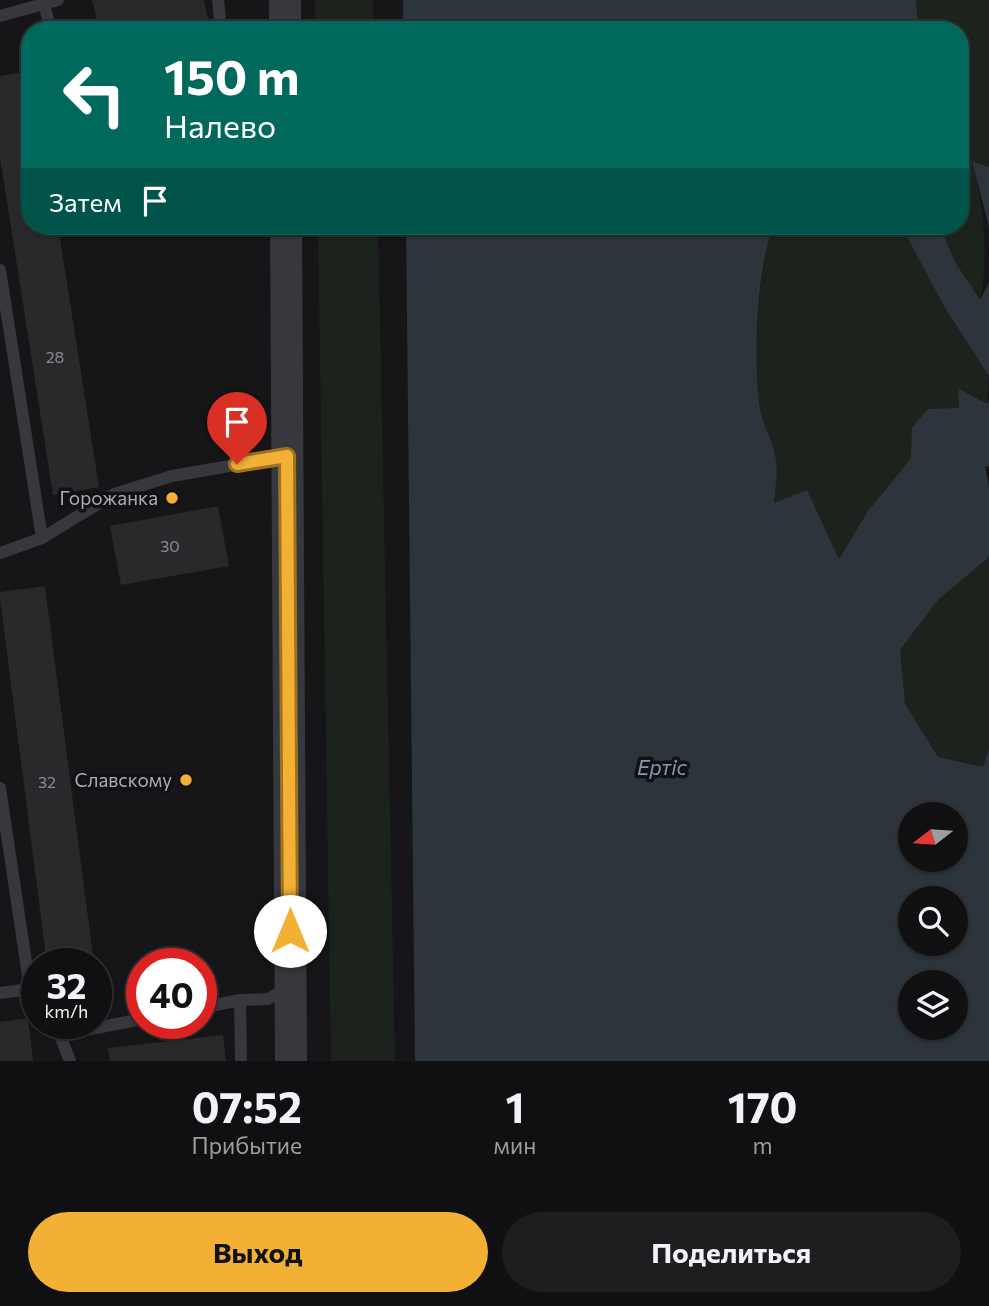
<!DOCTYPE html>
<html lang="ru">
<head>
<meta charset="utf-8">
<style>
	body { margin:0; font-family:Commissioner,sans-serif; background:#1e1e20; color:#f1f3f6; height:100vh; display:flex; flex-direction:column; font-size:26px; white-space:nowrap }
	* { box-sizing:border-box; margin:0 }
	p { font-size:23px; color:#9c9d9f }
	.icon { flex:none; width:38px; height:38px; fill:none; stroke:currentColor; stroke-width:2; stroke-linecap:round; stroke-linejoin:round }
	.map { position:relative; height:1061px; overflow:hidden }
	.side { display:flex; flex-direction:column; background:#101012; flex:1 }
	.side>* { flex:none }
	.top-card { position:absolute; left:21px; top:21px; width:948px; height:214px; border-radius:28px; box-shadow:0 2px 5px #0004,0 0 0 2px #303032; background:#00695c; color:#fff; overflow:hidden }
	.needle { width:46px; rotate:253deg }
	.buttons { position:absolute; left:898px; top:802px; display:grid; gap:14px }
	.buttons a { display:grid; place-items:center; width:70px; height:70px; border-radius:50%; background:#101012; box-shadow:0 2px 5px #0004,0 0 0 2px #303032; font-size:35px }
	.speed { position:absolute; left:21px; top:948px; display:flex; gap:14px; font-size:35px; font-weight:700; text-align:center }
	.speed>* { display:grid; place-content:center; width:91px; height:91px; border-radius:50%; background:#101012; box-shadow:0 2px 5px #0004,0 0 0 2px #303032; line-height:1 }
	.speed small { font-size:18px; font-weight:400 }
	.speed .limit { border:10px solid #d22; background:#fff; color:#111 }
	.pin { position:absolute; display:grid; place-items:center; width:60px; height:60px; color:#fff; margin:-72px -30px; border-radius:50% 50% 50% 0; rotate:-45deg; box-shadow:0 0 7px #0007 }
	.pin .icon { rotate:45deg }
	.me { position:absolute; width:77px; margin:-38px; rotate:0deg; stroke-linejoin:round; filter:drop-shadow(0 0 5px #0008) }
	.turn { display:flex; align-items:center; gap:24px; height:147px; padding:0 28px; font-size:32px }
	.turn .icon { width:91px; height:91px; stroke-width:2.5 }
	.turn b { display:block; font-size:49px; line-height:60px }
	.then { display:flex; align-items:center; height:66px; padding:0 28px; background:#0003; gap:14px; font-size:26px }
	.eta { display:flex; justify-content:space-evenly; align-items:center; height:119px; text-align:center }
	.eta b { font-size:42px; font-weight:700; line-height:49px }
	.cta { display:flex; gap:14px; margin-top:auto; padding:14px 28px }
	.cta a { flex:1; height:80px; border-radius:42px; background:#f2b134; color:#111; font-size:28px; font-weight:700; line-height:80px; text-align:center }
	.cta a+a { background:#1e1e20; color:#f1f3f6 }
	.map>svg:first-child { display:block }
	.green { fill:#1c231d }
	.water { fill:#2c353c; fill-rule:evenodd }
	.building { fill:#29292c }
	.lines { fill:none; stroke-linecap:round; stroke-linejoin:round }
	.service { stroke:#37383d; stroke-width:12 }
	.tertiary { stroke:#37383d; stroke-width:32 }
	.route-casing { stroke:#9d7322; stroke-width:18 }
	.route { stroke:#f2b134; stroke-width:12 }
	.poi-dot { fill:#f2b134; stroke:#111113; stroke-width:2.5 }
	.labels { text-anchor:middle; stroke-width:7; stroke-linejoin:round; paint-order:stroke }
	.number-label { font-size:16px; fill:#888b94 }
	.poi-label { font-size:19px; fill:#a8adb8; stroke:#111113; text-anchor:end }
	.water-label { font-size:21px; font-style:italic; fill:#7f9bb3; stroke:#111113 }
</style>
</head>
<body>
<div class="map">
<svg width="989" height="1061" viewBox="0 0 989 1061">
	<rect width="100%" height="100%" fill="#161618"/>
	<g class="green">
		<polygon points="315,0 373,0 374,30 315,30"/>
		<path d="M916,0h73v167l-17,-6c12,45 17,96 8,140l-25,-39 -15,-36h21v-196h-43z"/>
		<polygon points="318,226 378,226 395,1061 331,1061"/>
		<path d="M774,226h127l44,82 44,68 -2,28 -28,-16v21h-31l-15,19 -2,30 -43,53 -29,48 -32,-69 -33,14c1,-14 3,-30 2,-44 -1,-17 -13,-34 -16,-52 -7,-45 -3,-140 14,-182z"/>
		<polygon points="989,557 989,749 983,767 938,757 904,704 900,650 938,600"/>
	</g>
	<g class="water">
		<polygon points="403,0 916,0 918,30 403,30"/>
		<polygon points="972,161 989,167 989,227"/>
		<path d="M406,226h368c-18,42 -21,136 -14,182 3,18 14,34 16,52 2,14 -1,29 -2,43l33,-13 32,69 29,-48 43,-53 1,-30 16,-19 31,-1 -1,-20 29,16 2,-4v66l-4,1 4,20v70l-51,43 -38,50 5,54 33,53 45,10 6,-18v312h-574zM910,814h46v45h-46zM910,898h46v45h-46zM910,982h46v45h-46z"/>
		<polygon points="901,226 940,226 955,262 980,300 989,282 989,376 945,308"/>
	</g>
	<g class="building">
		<polygon points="92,0 204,0 210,30 99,30"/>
		<polygon points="30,71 30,226 58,226 99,487 53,495 0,157 0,76"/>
		<polygon points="218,506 229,566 121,585 110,526"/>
		<polygon points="45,586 94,964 47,964 0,599 0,592"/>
		<polygon points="28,1018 33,1061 0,1061 0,1022"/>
		<polygon points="223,1035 226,1061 110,1061 108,1048"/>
	</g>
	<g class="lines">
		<g class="service">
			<polyline points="43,0 51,30"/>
			<polyline points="218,0 221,30"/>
			<polyline points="0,16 58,0"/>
			<polyline points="0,270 42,538"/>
			<polyline points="0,553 42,538 114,494 172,476 287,456"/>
			<polyline points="0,788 30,989 0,993"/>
			<polyline points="240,1000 241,1061"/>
			<polyline points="201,1008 240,1000 268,999 288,988"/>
			<polyline points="53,1024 60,1035 142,1019"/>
			<polyline points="60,1035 70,1061"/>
		</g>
		<g class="tertiary">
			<polyline points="285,0 285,30"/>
			<polyline points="286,226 291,1061"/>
		</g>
	</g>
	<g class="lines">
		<g class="route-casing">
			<polyline id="route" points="237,464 287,456 290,931"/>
		</g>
		<use href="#route" class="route"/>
	</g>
	<g class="poi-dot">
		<circle cx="172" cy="498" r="7"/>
		<circle cx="186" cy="780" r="7"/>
	</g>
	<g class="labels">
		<g class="number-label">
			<text x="55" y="363">28</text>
			<text x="170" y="552">30</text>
			<text x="47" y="788">32</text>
		</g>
		<g class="poi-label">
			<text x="158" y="505">Горожанка</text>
			<text x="172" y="787">Славскому</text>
		</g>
		<g class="water-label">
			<text x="662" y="775">Ертіс</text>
		</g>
	</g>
</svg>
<div class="buttons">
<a><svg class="needle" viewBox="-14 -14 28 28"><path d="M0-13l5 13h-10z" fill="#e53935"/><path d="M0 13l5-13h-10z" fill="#9c9d9f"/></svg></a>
<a><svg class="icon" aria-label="search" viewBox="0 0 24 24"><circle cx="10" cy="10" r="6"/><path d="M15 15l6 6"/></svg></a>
<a><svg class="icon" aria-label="layers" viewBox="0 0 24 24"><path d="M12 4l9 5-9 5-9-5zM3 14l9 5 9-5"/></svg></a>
</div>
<div class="speed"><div>32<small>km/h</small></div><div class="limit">40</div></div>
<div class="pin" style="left:237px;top:464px;background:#d93025"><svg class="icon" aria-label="arrive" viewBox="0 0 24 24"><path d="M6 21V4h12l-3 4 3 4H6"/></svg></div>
<svg class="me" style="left:290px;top:931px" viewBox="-20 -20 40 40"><circle r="19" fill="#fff"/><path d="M0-13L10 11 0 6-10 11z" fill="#f2b134"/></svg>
<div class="top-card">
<div class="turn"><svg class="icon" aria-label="left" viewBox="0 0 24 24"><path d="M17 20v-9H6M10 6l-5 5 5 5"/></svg><div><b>150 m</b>Налево</div></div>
<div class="then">Затем<svg class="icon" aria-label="arrive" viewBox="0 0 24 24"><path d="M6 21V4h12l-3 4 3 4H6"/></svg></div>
</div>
</div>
<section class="side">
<div class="eta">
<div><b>07:52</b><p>Прибытие</p></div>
<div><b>1</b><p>мин</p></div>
<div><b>170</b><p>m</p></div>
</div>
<div class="cta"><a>Выход</a><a>Поделиться</a></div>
</section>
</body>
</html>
